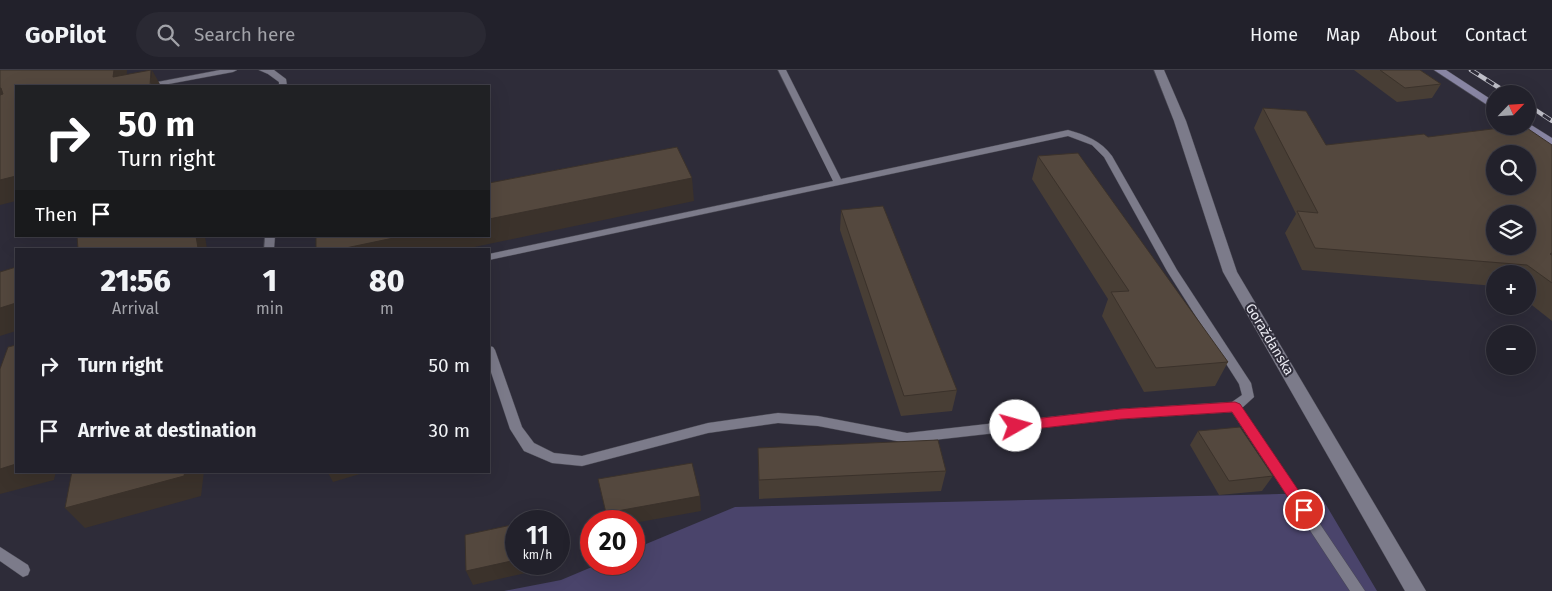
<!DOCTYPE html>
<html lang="en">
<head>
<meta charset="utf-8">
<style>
	body { margin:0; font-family:"Fira Sans",sans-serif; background:#2a2933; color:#f1f3f6; height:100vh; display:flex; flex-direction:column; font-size:19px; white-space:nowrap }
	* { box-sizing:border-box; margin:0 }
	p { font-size:16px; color:#a2a3a9 }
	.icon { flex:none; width:28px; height:28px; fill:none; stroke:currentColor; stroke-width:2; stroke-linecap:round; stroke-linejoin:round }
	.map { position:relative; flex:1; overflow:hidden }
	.drawer { position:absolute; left:15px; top:178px; width:475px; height:225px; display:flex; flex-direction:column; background:#22212b; border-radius:0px; box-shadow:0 5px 20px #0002,0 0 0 1px #3f3e47 }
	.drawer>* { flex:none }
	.hud { position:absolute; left:15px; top:15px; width:475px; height:152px; border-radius:0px; box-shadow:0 5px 20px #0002,0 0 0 1px #3f3e47; background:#202124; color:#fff; overflow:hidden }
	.needle { width:32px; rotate:65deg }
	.controls { position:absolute; left:1486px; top:15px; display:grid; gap:10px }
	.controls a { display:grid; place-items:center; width:50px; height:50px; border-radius:50%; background:#22212b; box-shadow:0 5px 20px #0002,0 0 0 1px #3f3e47; font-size:25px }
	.speed { position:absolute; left:505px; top:440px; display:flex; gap:10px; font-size:25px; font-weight:700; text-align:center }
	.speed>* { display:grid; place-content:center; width:65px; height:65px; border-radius:50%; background:#22212b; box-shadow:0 5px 20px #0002,0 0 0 1px #3f3e47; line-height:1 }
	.speed small { font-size:12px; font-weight:400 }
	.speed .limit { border:8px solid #d22; background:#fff; color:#111 }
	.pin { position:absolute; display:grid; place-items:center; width:42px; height:42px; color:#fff; margin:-21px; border:2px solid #fff; border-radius:50%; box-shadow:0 1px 5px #0007 }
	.me { position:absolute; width:55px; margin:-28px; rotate:83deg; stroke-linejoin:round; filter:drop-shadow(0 0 4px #0008) }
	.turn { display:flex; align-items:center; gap:18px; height:105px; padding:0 20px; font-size:22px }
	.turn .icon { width:65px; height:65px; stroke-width:2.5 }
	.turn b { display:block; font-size:35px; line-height:42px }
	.then { display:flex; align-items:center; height:48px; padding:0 20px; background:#0003; gap:10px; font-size:19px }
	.eta { display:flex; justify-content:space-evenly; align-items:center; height:85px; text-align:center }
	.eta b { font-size:30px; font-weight:800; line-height:35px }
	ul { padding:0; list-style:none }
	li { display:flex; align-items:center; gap:15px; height:65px; padding:0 20px }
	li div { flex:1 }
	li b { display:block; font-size:19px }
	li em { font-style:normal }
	header { display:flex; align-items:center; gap:30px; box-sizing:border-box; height:70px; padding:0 25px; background:#22212b; border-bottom:1px solid #3f3e47 }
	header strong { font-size:24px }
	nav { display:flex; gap:28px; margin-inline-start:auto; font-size:18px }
	.search { width:350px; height:45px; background:#2a2933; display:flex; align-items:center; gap:12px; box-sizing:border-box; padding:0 18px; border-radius:28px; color:#a2a3a9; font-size:19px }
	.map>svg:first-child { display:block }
	.green { fill:#4a446b }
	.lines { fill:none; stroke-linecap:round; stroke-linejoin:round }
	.lane-casing { stroke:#494852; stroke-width:1 }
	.street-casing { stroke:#494852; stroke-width:1 }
	.secondary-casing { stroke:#494852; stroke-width:1 }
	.lane { fill:#7c7b8a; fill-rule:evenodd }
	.street { fill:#7c7b8a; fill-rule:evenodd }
	.secondary { fill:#8885a3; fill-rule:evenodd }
	.rail-casing { stroke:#bfbfc8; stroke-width:4.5 }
	.rail { stroke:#2e2c39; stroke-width:3; stroke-dasharray:9; stroke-linecap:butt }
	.wall { fill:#483e35 }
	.shaded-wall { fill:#3b322b }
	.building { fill:#54483e; stroke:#3b322b; fill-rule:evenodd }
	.route { fill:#e11d48; stroke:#92132f }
	.labels { text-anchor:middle; stroke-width:4; stroke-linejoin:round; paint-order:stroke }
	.street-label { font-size:14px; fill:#eaeaf2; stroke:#2e2c39 }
</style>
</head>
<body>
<header>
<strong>GoPilot</strong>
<div class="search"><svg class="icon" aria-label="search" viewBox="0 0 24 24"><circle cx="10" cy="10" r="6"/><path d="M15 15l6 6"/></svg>Search here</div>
<nav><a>Home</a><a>Map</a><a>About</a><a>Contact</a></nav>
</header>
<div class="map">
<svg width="1552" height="521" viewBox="0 0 1552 521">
	<rect width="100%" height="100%" fill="#2e2c39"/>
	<polygon class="green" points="1319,423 1377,521 504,521 561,510 599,494 634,494 634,479 735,437"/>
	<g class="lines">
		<g class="lane-casing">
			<g id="lane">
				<polygon points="220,0 237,0 233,2 158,16 143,16 147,14"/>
				<polygon points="259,0 274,0 286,9 287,16 279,16 279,12 268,4"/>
				<path d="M778,0h8l55,109 227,-49c18,5 33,11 44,26l65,114 74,113 3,14 -12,11 123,183h-15l-118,-179 -111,7 -214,24 -89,-17 -40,-3 -70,10 -126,33 -30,-3 -28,-12 -14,-22 -21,-63v-20l4,1 2,3 27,77 12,16 20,10 28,3 126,-33 70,-10 40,3 89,17 214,-24 111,-7 10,-7 -3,-11 -72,-113 -63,-114 -12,-12 -24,-9 -579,124v-6l344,-73z"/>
				<polygon points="265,166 275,166 274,179 264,179"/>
				<polygon points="0,477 28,495 30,500 28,505 23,507 0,491"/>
			</g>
		</g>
		<g class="street-casing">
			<polygon id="street" points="1154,0 1164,0 1186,51 1237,202 1426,521 1405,521 1223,202 1174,51"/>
		</g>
		<g class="secondary-casing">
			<g id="secondary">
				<polygon points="1434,0 1446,0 1495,32 1495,40"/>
				<polygon points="1528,53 1552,68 1552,76 1522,58 1520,56 1528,56"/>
			</g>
		</g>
		<use href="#lane" class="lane"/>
		<use href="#street" class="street"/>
		<use href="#secondary" class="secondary"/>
		<g class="rail-casing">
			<g id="rail">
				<polyline points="1471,0 1509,24"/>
				<polyline points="1528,35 1552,51"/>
			</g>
		</g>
		<use href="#rail" class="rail"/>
	</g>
	<g class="wall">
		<polygon points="1354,0 1420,0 1441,14 1432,28 1397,32"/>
		<polygon points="1263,38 1326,75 1428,67 1552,75 1552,251 1528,232 1528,204 1495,204 1495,216 1302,200 1285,163 1296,144 1254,58"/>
		<polygon points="1038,86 1228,292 1215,316 1144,322 1102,246 1108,229 1032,109"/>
		<polygon points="841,140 957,320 952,341 901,346 840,160"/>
		<polygon points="1198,361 1273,406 1262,421 1219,425 1190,375"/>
		<polygon points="758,378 946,401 941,421 759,429"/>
	</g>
	<g class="shaded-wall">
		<polygon points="114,0 127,0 126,16 113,7"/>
		<polygon points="152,0 161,16 150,16"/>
		<polygon points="0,18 1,18 16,38 0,41"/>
		<polygon points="16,106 16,131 0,135 0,110"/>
		<polygon points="692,108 694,131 465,179 341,179 403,166 489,166 489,149"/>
		<polygon points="196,166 205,166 207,179 197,179"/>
		<polygon points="16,233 16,261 0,266 0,238"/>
		<polygon points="16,394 16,401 56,401 54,410 0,424 0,399"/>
		<polygon points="185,401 204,401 201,426 85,458 65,438"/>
		<polygon points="327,401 370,401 333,412"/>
		<polygon points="700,426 701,441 634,453 634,451 608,451 606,443"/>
		<polygon points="516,490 516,494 539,494 539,500 473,515 466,501"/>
	</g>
	<g class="building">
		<polygon points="0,0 114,0 113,7 151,0 150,16 16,16 16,106 0,110 0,25 3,24 1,18 0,18"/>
		<polygon points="1380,0 1420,0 1441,14 1405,18"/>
		<path d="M1263,38l43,3 20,34 98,-11 4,3 88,-11h8l28,19v108l-2,1 2,1v28l-25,-18 -212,-17 -18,-37 21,2zM1495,84h33v32h-33zM1495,144h33v32h-33z"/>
		<polygon points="677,77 692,108 489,149 489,113"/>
		<polygon points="1078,83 1228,292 1156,298 1111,222 1129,221 1038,86"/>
		<polygon points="883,136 957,320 904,326 841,140"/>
		<polygon points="77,166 196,166 198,178 78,179"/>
		<polygon points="316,166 403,166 341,179 316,179"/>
		<polygon points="16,197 16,233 0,238 0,202"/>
		<polygon points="16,275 16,394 0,399 0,299 8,277"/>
		<polygon points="1240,357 1273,406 1229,411 1198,361"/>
		<polygon points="938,370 946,401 759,410 758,378"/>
		<polygon points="692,393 700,426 606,443 598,409"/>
		<polygon points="72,401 185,401 184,406 65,438"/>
		<polygon points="516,454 516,490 466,501 465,465"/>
	</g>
	<polygon class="route" points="1235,332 1240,334 1309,436 1311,440 1309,444 1304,446 1299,444 1232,342 1121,349 1016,361 1012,359 1010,356 1012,352 1016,351 1121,339"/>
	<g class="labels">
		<g class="street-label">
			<text transform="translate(1270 269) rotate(59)" y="5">Goraždanska</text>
		</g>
	</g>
</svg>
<div class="controls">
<a><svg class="needle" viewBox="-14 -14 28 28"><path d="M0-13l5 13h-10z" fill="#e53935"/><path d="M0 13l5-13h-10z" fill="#a2a3a9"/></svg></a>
<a><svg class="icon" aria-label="search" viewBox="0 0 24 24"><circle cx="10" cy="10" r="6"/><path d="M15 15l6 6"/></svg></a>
<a><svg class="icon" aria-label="layers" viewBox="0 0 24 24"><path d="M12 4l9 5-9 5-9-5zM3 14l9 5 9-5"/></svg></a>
<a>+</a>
<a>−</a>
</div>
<div class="speed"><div>11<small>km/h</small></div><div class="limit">20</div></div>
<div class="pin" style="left:1304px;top:440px;background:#d93025"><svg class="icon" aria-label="arrive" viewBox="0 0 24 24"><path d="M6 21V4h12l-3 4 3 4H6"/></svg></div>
<svg class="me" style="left:1016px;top:356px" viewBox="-20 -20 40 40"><circle r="19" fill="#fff"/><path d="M0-13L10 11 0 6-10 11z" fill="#e11d48"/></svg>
<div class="hud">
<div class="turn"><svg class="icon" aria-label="right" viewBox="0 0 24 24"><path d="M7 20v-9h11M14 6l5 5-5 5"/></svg><div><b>50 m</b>Turn right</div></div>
<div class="then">Then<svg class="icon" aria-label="arrive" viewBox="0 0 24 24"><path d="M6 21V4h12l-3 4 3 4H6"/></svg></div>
</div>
<section class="drawer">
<div class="eta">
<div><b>21:56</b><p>Arrival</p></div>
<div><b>1</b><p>min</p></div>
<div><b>80</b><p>m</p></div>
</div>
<ul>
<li><svg class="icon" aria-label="right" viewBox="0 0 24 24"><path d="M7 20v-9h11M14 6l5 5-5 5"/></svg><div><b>Turn right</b></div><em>50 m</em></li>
<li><svg class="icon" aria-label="arrive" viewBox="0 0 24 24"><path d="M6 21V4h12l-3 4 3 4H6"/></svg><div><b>Arrive at destination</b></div><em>30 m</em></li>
</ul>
</section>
</div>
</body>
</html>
